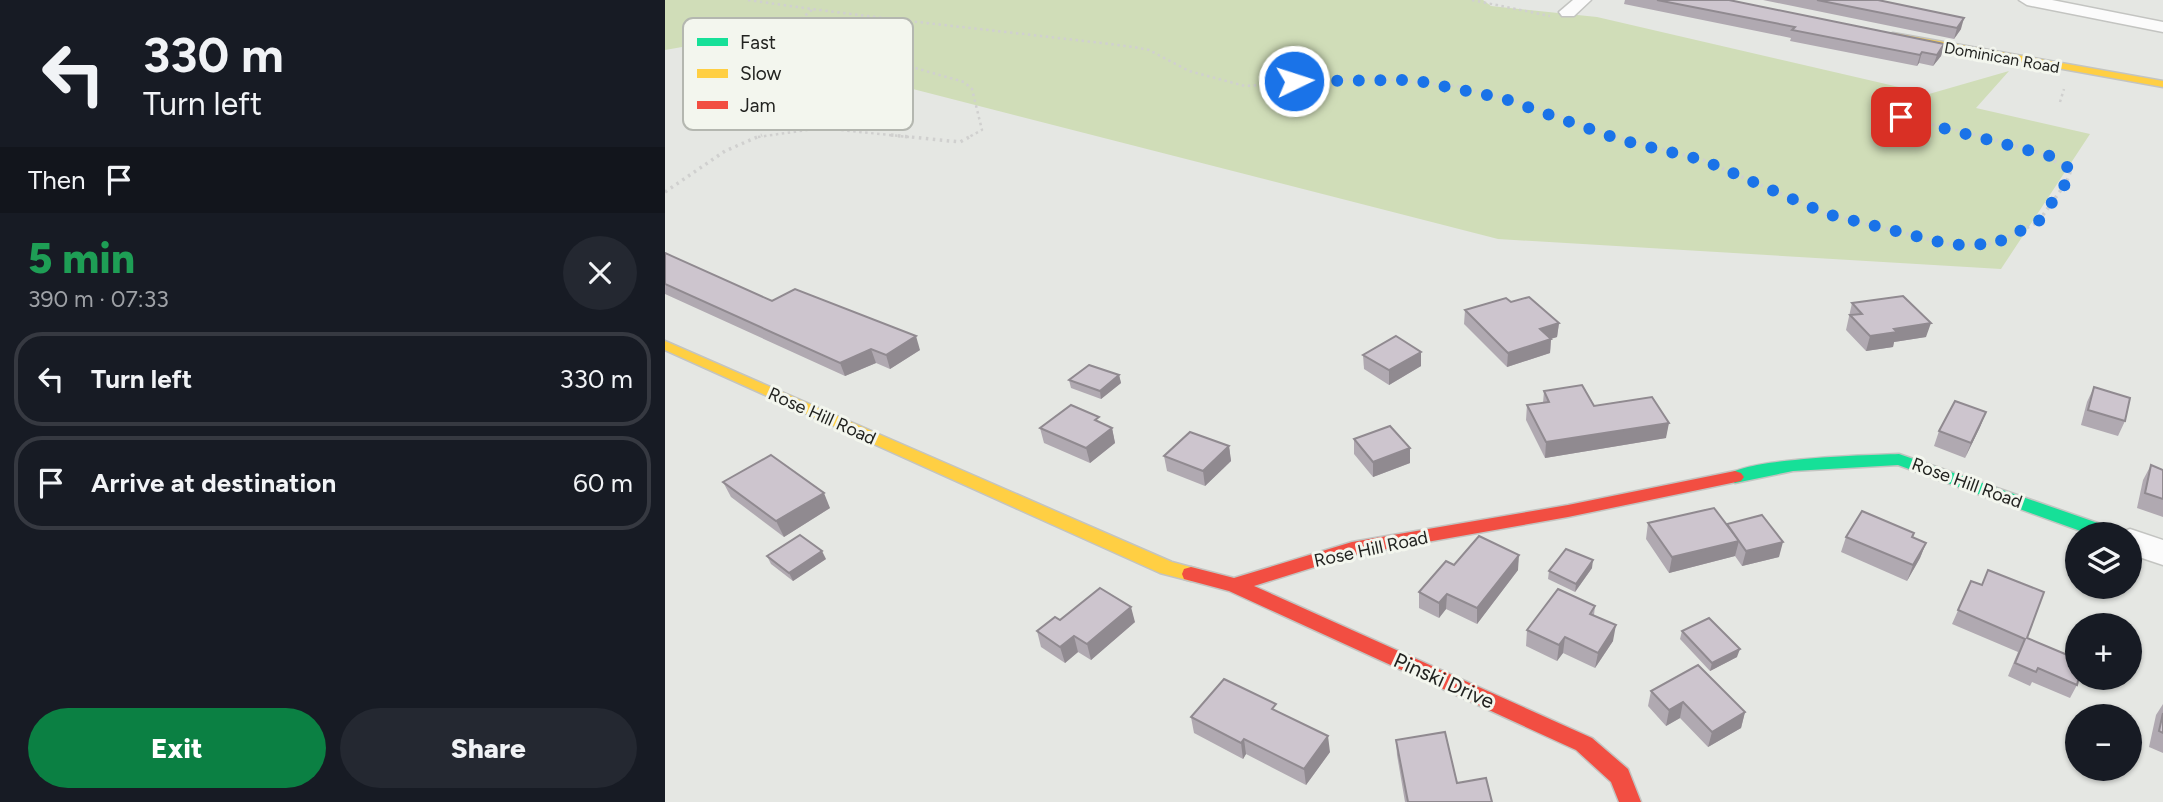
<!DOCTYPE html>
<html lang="en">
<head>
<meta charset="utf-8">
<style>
	body { margin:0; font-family:Figtree,sans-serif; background:#242831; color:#f1f3f6; height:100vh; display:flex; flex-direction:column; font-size:26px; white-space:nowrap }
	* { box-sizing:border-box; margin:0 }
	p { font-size:23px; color:#9ea1a6 }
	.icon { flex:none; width:38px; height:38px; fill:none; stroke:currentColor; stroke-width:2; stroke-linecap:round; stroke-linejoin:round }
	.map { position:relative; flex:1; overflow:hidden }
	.details { display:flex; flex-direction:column; background:#171b24; width:665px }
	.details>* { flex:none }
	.top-card { background:#171b24; color:#f1f3f6; overflow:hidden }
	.fabs { position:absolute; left:1400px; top:522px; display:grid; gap:14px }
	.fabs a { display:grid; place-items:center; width:77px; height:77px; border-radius:50%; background:#171b24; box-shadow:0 2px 5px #0004; font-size:35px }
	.pin { position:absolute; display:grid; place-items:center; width:60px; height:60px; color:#fff; margin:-30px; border-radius:14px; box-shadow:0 4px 10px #0006 }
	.me { position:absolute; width:77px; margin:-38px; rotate:86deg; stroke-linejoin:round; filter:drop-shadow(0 0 5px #0008) }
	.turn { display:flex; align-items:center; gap:24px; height:147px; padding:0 28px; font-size:32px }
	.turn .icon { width:91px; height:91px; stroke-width:2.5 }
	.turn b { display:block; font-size:49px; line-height:60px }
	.then { display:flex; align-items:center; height:66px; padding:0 28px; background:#0003; gap:14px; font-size:26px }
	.round { display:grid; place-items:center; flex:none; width:74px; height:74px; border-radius:37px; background:#242831 }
	.overview { display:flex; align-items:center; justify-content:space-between; height:119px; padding:0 28px }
	h1 { font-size:42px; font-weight:800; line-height:52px; color:#1e9e55 }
	.cta { display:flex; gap:14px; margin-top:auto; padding:14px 28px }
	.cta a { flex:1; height:80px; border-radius:42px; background:#0b8043; color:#fff; font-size:28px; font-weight:800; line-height:80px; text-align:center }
	.cta a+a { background:#242831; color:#f1f3f6 }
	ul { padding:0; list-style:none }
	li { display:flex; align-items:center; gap:21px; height:94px; margin:0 14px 10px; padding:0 14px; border:4px solid #363941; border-radius:28px }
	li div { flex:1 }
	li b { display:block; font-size:26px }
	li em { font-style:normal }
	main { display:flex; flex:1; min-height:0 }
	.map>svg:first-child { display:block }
	.green { fill:#d0ddb8 }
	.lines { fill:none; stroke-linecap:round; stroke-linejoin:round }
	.street-casing { stroke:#c3c4c1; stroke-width:3 }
	.fast-casing { stroke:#c3c4c1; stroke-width:3 }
	.slow-casing { stroke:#c3c4c1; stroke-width:3 }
	.jam-casing { stroke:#c3c4c1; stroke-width:3 }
	.path-far1 { stroke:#d0d0cf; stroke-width:2.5; stroke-dasharray:2.5 3.5; stroke-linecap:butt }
	.path { stroke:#d0d0cf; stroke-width:3.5; stroke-dasharray:2.5 4.5; stroke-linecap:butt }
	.street { fill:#fbfbfb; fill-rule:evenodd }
	.fast { fill:#16e098; fill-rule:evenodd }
	.slow { fill:#ffcf43; fill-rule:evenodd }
	.jam { fill:#f24e42; fill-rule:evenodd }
	.wall { fill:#b0a9b1 }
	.shaded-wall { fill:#908a90 }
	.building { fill:#cdc5ce; stroke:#908a90; stroke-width:2 }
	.route { stroke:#1a73e8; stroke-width:12; stroke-dasharray:0 21.6 }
	.labels { text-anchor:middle; stroke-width:6; stroke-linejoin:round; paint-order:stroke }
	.far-street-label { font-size:16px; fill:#222320; stroke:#f3f6ee }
	.street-label { font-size:18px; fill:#222320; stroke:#f3f6ee }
	.near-street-label { font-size:21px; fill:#222320; stroke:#f3f6ee }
	.key { fill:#f3f6ee; stroke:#b4b7b0; stroke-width:2 }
	.key-label { font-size:19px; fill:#222320 }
</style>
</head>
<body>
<main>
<section class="details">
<div class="top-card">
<div class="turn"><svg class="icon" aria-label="left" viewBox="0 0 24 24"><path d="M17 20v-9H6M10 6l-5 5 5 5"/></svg><div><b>330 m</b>Turn left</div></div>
<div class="then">Then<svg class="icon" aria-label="arrive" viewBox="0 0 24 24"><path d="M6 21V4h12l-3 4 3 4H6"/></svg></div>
</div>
<div class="overview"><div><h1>5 min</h1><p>390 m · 07:33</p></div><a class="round"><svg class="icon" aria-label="close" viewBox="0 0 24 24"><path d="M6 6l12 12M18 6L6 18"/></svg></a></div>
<ul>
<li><svg class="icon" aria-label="left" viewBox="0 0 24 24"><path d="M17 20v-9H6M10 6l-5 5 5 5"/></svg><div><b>Turn left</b></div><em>330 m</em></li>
<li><svg class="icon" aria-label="arrive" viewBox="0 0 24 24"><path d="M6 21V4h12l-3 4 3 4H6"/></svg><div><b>Arrive at destination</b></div><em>60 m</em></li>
</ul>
<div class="cta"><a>Exit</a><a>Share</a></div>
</section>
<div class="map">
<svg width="1498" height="802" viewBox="0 0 1498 802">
	<rect width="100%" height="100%" fill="#e5e7e3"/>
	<polygon class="green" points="0,0 818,0 826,6 932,17 1264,94 1344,71 1311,108 1425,134 1336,269 833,239 57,40 0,50"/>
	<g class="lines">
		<g class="street-casing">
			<g id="street">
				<polygon points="908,0 926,0 909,16 897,16 894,12"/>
				<polygon points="1354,0 1387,0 1498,22 1498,32 1362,5"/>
				<polygon points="1465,529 1498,540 1498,565 1465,554 1465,534 1452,534"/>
			</g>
		</g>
		<g class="fast-casing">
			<path id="fast" d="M1234,454l216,75 3,5h-29l-191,-69 -105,6 -58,12 -9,-6c15,-19 144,-22 173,-23z"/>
		</g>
		<g class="slow-casing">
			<g id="slow">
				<polygon points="1228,33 1498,81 1498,87 1225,38 1225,34"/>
				<polygon points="0,341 507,562 533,569 535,574 533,579 526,581 495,573 0,350"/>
			</g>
		</g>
		<g class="jam-casing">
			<polygon id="jam" points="1070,471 1076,473 1079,477 1076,481 903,517 688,555 589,586 927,738 963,769 976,802 954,802 946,782 911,750 564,591 519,579 517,574 519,569 526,567 569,578 687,542 903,505"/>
		</g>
		<g class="path-far1">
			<path d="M83,0c128,19 257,31 386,47l15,3 40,21 56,15 128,-8 84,8 80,21 76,30"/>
			<polyline points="807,0 885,16"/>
			<polyline points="147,10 121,31 299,82 307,89 317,130 304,137"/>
			<polyline points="1258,102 1227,101 1217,107 1236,117 1320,137"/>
			<polyline points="1395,102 1399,89"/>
			<polyline points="93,137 156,128 244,137"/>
		</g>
		<g class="path">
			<polyline points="226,135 295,142 308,135"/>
			<polyline points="943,135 1038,160 1162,214 1287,245 1329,244 1373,222 1401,183 1406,170 1375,153 1313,135"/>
			<polyline points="0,192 60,151 97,135"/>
		</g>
		<use href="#street" class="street"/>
		<use href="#fast" class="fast"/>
		<use href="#slow" class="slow"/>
		<use href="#jam" class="jam"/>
	</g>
	<g class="wall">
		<polygon points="960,0 1064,0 1279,44 1276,56 1268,66 1254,63 1252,66 1125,41 1126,38 959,4"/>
		<polygon points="1098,0 1213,0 1296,29 1289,39"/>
		<polygon points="0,253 107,301 255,350 225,369 211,363 180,376 0,294"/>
		<polygon points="846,302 894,323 892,337 886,339 885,353 842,367 799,324 800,310"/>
		<polygon points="1187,303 1261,337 1229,342 1228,347 1201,351 1181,330"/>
		<polygon points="698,355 756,366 724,385 699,369"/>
		<polygon points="454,375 456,383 436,399 406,388 404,380"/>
		<polygon points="1429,387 1460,421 1453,436 1416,425 1422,402"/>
		<polygon points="879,391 929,406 1001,438 880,458 861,420 862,405 878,403"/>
		<polygon points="1321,412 1315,427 1300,458 1269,446 1274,431"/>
		<polygon points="436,423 447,428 450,443 425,463 379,443 375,428"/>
		<polygon points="689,439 745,463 708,477 689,454"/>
		<polygon points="564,446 566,461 540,486 502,471 499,456"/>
		<polygon points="1486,465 1498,470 1498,517 1472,508 1478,480"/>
		<polygon points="58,482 165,508 119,537 66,497"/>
		<polygon points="983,523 1061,524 1114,557 1077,566 1070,556 1004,573 981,539"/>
		<polygon points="1181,537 1247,537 1261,543 1255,558 1242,581 1176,552"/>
		<polygon points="102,556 161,559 128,581 106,564"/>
		<polygon points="789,565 853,570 812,624 781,609 774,618 754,608 754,592"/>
		<polygon points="927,568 910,592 883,579 884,571"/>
		<polygon points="1323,570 1362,638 1412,685 1405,698 1367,682 1365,686 1343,676 1353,652 1287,624 1306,581 1317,585"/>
		<polygon points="930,606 929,615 948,641 930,668 898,653 892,661 861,646 862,630"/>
		<polygon points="395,620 470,622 426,660 413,652 400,663 376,647 372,631"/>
		<polygon points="1017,631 1072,657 1045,671 1015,639"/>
		<polygon points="986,691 1080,712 1076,728 1043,747 1015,718 1001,726 983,706"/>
		<polygon points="1498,704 1498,753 1484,747 1491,715"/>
		<polygon points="612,711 665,752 641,785 581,754 578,759 529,733 526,717"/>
		<polygon points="731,740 792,783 827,802 740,802 732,755"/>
	</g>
	<g class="shaded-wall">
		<polygon points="1299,18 1296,29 1289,39 1292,28"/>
		<polygon points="1279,44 1276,56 1268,66 1272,55"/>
		<polygon points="1257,52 1254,63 1252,66 1255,55"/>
		<polygon points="894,323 892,337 874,342 875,329"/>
		<polygon points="1266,323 1261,337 1229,342 1228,347 1201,351 1205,336 1229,329"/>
		<polygon points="251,336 255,350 225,369 221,355"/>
		<polygon points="886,339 885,353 842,367 843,353"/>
		<polygon points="206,349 211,363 180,376 175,363"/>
		<polygon points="756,352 756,366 724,385 724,370"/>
		<polygon points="454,375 456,383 436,399 435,391"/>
		<polygon points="1321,412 1315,427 1300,458 1306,443"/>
		<polygon points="1004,423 1001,438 880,458 881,442"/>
		<polygon points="447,428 450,443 425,463 421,448"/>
		<polygon points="564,446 566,461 540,486 538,471"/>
		<polygon points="745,448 745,463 708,477 708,462"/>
		<polygon points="159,493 165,508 119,537 111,521"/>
		<polygon points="1074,541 1070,556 1004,573 1007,557"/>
		<polygon points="1118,542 1114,557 1077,566 1081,551"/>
		<polygon points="1261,543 1255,558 1242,581 1248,565"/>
		<polygon points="157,551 161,559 128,581 124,573"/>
		<polygon points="854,555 853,570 812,624 812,608"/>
		<polygon points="928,560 927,568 910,592 911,584"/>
		<polygon points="782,594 781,609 774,618 774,603"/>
		<polygon points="466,607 470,622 426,660 422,644"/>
		<polygon points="951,625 948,641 930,668 933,653"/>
		<polygon points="409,636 413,652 400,663 395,647"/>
		<polygon points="900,637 898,653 892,661 894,645"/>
		<polygon points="1075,649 1072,657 1045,671 1047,663"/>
		<polygon points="1018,702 1015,718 1001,726 1004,710"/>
		<polygon points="1080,712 1076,728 1043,747 1047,732"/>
		<polygon points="663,736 665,752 641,785 639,769"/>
		<polygon points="579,739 581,754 578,759 576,743"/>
	</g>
	<g class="building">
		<polygon points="992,0 1064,0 1279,44 1272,55 1257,52 1255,55 1127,30 1130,27"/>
		<polygon points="1152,0 1213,0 1299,18 1292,28"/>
		<polygon points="0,253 107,301 130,289 251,336 221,355 206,349 175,363 0,284"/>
		<polygon points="1238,296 1266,323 1229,329 1232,332 1205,336 1185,315 1197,314 1187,303"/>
		<polygon points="864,297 894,323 875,329 886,339 843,353 800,310 841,298 846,302"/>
		<polygon points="731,336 756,352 724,370 698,355"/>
		<polygon points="424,365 454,375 435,391 404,380"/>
		<polygon points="917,385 929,406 987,397 1004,423 881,442 862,405 884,402 879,391"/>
		<polygon points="1429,387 1465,398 1460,421 1423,410"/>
		<polygon points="1290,401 1321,412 1306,443 1274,431"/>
		<polygon points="406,405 434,417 430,420 447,428 421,448 375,428"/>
		<polygon points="725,426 745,448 708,462 689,439"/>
		<polygon points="525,432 564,446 538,471 499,456"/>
		<polygon points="106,455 159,493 111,521 58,482"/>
		<polygon points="1486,465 1498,470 1498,499 1480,493"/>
		<polygon points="1049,508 1074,541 1007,557 983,523"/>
		<polygon points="1197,511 1249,533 1247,537 1261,543 1248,565 1181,537"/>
		<polygon points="1097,515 1118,542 1081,551 1062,524"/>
		<polygon points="135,535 157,551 124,573 102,556"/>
		<polygon points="814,536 854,555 812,608 782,594 774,603 754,592 781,561 789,565"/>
		<polygon points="901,549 928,560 911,584 884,571"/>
		<polygon points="1323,570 1379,592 1362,638 1412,659 1412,677 1414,677 1412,685 1373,668 1371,672 1350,663 1360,639 1293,610 1306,581 1317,585"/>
		<polygon points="435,588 466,607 422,644 409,636 395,647 372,631 390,617 395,620"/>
		<polygon points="893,589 930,606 925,614 951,625 933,653 900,637 894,645 862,630"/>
		<polygon points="1044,618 1075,649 1047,663 1017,631"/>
		<polygon points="1033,665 1080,712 1047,732 1018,702 1004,710 986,691"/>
		<polygon points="559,679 611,704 607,709 663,736 639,769 579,739 576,743 526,717"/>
		<polygon points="1498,713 1498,733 1494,731"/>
		<polygon points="780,732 792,783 821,778 827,802 743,802 731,740"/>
	</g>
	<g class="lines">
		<polyline class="route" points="629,81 748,80 837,98 956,140 1038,160 1162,214 1287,245 1329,244 1373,222 1401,183 1406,170 1389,157 1236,117"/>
	</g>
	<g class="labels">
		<g class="far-street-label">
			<text transform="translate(1337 57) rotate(10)" y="6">Dominican Road</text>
		</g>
		<g class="street-label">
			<text transform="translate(157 416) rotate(24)" y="6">Rose Hill Road</text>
			<text transform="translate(1302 483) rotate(20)" y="6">Rose Hill Road</text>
			<text transform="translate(706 549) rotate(-12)" y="6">Rose Hill Road</text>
		</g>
		<g class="near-street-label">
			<text transform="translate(779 681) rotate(24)" y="7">Pinski Drive</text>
		</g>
	</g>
	<rect x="18" y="18" width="230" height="112" rx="10" class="key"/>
	<rect x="32" y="38" width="31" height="8" fill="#16e098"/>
	<rect x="32" y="69" width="31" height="9" fill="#ffcf43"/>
	<rect x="32" y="101" width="31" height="8" fill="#f24e42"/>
	<g class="key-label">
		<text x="75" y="49">Fast</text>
		<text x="75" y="80">Slow</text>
		<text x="75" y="112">Jam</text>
	</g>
</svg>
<div class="fabs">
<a><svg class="icon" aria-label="layers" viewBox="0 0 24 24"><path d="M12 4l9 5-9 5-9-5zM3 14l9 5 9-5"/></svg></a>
<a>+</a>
<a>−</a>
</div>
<div class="pin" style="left:1236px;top:117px;background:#d93025"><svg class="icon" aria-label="arrive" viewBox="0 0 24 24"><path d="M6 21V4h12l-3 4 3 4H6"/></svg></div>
<svg class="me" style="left:629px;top:81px" viewBox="-20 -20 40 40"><circle r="17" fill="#1a73e8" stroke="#fff" stroke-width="3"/><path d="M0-11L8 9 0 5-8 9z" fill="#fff"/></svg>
</div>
</main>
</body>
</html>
